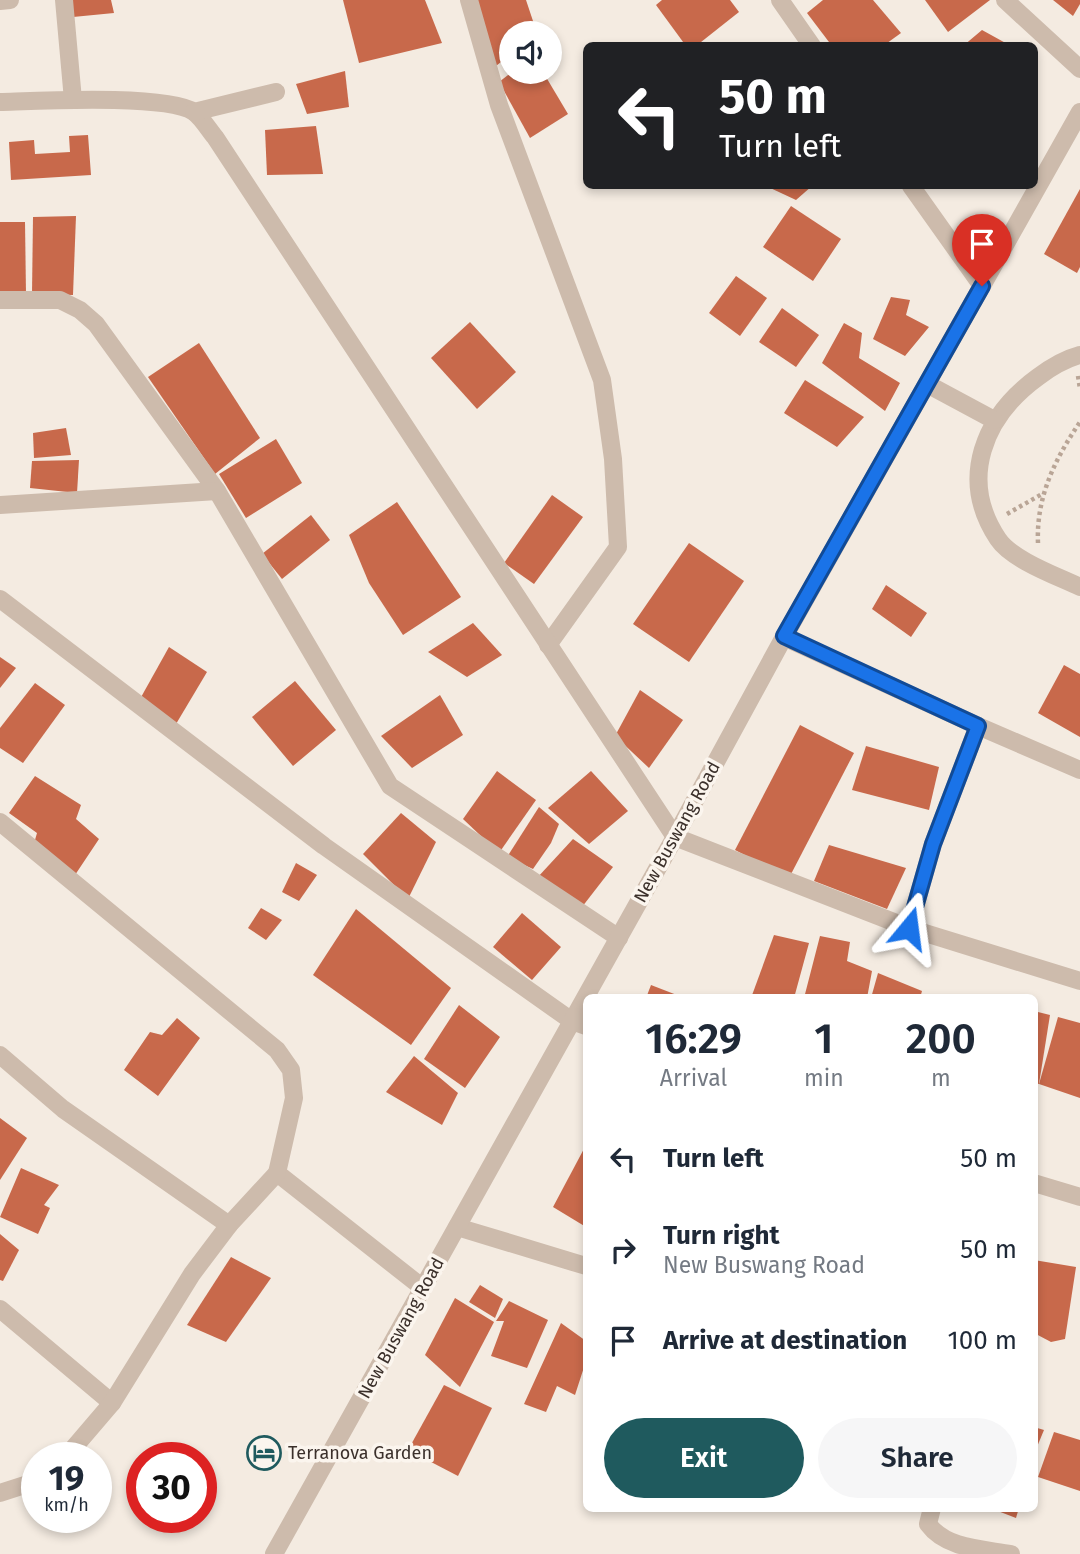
<!DOCTYPE html>
<html lang="en">
<head>
<meta charset="utf-8">
<style>
	body { margin:0; font-family:"Fira Sans",sans-serif; background:#f6f6f7; color:#1f2937; height:100vh; display:flex; flex-direction:column; font-size:26px; white-space:nowrap }
	* { box-sizing:border-box; margin:0 }
	p { font-size:23px; color:#747a83 }
	.icon { flex:none; width:38px; height:38px; fill:none; stroke:currentColor; stroke-width:2; stroke-linecap:round; stroke-linejoin:round }
	.map { position:relative; flex:1; overflow:hidden }
	.panel { position:absolute; left:583px; top:994px; width:455px; height:518px; display:flex; flex-direction:column; background:#fff; border-radius:10px; box-shadow:0 4px 10px #0003 }
	.panel>* { flex:none }
	.banner { position:absolute; left:583px; top:42px; width:455px; height:147px; border-radius:10px; box-shadow:0 4px 10px #0003; background:#202124; color:#fff; overflow:hidden }
	.buttons { position:absolute; left:499px; top:21px; display:grid; gap:14px }
	.buttons a { display:grid; place-items:center; width:63px; height:63px; border-radius:50%; background:#fff; box-shadow:0 4px 10px #0003; font-size:35px }
	.speed { position:absolute; left:21px; top:1442px; display:flex; gap:14px; font-size:35px; font-weight:700; text-align:center }
	.speed>* { display:grid; place-content:center; width:91px; height:91px; border-radius:50%; background:#fff; box-shadow:0 4px 10px #0003; line-height:1 }
	.speed small { font-size:18px; font-weight:400 }
	.speed .limit { border:10px solid #d22; background:#fff; color:#111 }
	.pin { position:absolute; display:grid; place-items:center; width:60px; height:60px; color:#fff; margin:-72px -30px; border-radius:50% 50% 50% 0; rotate:-45deg; box-shadow:0 0 7px #0007 }
	.pin .icon { rotate:45deg }
	.me { position:absolute; width:77px; margin:-38px; rotate:16deg; stroke-linejoin:round; filter:drop-shadow(0 0 5px #0008) }
	.turn { display:flex; align-items:center; gap:24px; height:147px; padding:0 21px; font-size:32px }
	.turn .icon { width:91px; height:91px; stroke-width:2.5 }
	.turn b { display:block; font-size:49px; line-height:60px }
	.eta { display:flex; justify-content:space-evenly; align-items:center; height:119px; text-align:center }
	.eta b { font-size:42px; font-weight:600; line-height:49px }
	.action { display:flex; gap:14px; margin-top:auto; padding:14px 21px }
	.action a { flex:1; height:80px; border-radius:42px; background:#1f5a5e; color:#fff; font-size:28px; font-weight:600; line-height:80px; text-align:center }
	.action a+a { background:#f6f6f7; color:#1f2937 }
	ul { padding:0; list-style:none }
	li { display:flex; align-items:center; gap:21px; height:91px; padding:0 21px }
	li div { flex:1 }
	li b { display:block; font-size:26px }
	li em { font-style:normal }
	.map>svg:first-child { display:block }
	.building { fill:#c8694b }
	.lines { fill:none; stroke-linecap:round; stroke-linejoin:round }
	.path { stroke:#b9a596; stroke-width:4.5; stroke-dasharray:3.5 3.5; stroke-linecap:butt }
	.minor { stroke:#cdbbac; stroke-width:18 }
	.route-casing { stroke:#114b97; stroke-width:18 }
	.route { stroke:#1a73e8; stroke-width:12 }
	.labels { text-anchor:middle; stroke-width:7; stroke-linejoin:round; paint-order:stroke }
	.street-label { font-size:18px; fill:#3b302b; stroke:#fbf5ee }
	.poi-label { font-size:18px; fill:#3b302b; stroke:#fbf5ee; text-anchor:start }
</style>
</head>
<body>
<div class="map">
<svg width="1080" height="1554" viewBox="0 0 1080 1554">
	<rect width="100%" height="100%" fill="#f4ebe1"/>
	<g class="building">
		<polygon points="71,0 111,0 114,13 73,17"/>
		<polygon points="343,0 425,0 442,43 359,63"/>
		<polygon points="477,0 526,0 537,33 511,33 511,54 496,66"/>
		<polygon points="662,0 730,0 739,12 696,46 686,46 656,5"/>
		<polygon points="823,0 873,0 901,33 883,46 832,46 807,13"/>
		<polygon points="925,0 990,0 948,32"/>
		<polygon points="1053,0 1080,0 1080,4 1073,16"/>
		<polygon points="982,30 1011,46 963,46"/>
		<polygon points="345,71 349,107 307,114 296,84"/>
		<polygon points="512,72 543,72 568,114 530,138 499,82"/>
		<polygon points="316,126 323,174 267,175 265,130"/>
		<polygon points="88,135 91,175 11,180 9,142 34,140 35,154 70,152 69,136"/>
		<polygon points="766,186 812,186 796,200"/>
		<polygon points="1080,189 1080,267 1077,273 1044,254"/>
		<polygon points="791,206 841,239 813,281 763,247"/>
		<polygon points="76,216 73,295 32,294 33,217"/>
		<polygon points="0,222 25,222 26,294 0,293"/>
		<polygon points="736,276 767,298 740,336 709,313"/>
		<polygon points="891,297 910,300 906,315 929,327 905,356 873,339"/>
		<polygon points="782,308 819,335 796,367 759,342"/>
		<polygon points="470,322 516,372 477,409 431,358"/>
		<polygon points="844,323 862,333 859,358 900,383 885,411 822,363"/>
		<polygon points="199,343 260,438 215,474 148,377"/>
		<polygon points="805,380 864,417 837,447 784,413"/>
		<polygon points="66,428 71,455 34,458 33,433"/>
		<polygon points="276,439 302,483 246,518 219,474"/>
		<polygon points="79,460 77,493 30,488 32,461"/>
		<polygon points="552,495 583,517 534,584 504,563"/>
		<polygon points="397,502 461,597 403,635 369,583 349,535"/>
		<polygon points="311,515 330,540 282,579 262,554"/>
		<polygon points="689,543 744,581 689,662 633,624"/>
		<polygon points="886,585 927,613 911,637 872,609"/>
		<polygon points="473,623 502,655 467,677 428,652"/>
		<polygon points="169,647 207,672 176,724 140,699"/>
		<polygon points="0,657 16,668 0,688"/>
		<polygon points="1064,665 1080,674 1080,737 1038,713"/>
		<polygon points="295,681 336,730 293,766 252,717"/>
		<polygon points="35,683 65,705 23,763 0,748 0,728"/>
		<polygon points="640,690 683,720 649,768 615,736"/>
		<polygon points="440,695 463,735 412,768 381,736"/>
		<polygon points="800,725 854,753 789,878 735,850"/>
		<polygon points="866,746 939,767 929,810 852,790"/>
		<polygon points="497,771 536,800 499,853 463,819"/>
		<polygon points="591,771 628,811 589,844 548,808"/>
		<polygon points="35,776 81,805 76,819 99,839 75,875 35,840 37,833 9,813"/>
		<polygon points="539,807 559,824 551,843 533,869 507,857"/>
		<polygon points="401,813 436,842 408,899 363,854"/>
		<polygon points="573,839 613,867 582,907 537,878"/>
		<polygon points="829,845 906,868 887,909 814,881"/>
		<polygon points="296,863 317,875 299,901 282,892"/>
		<polygon points="261,908 282,920 266,940 248,928"/>
		<polygon points="356,909 451,988 411,1045 313,975"/>
		<polygon points="522,913 561,947 532,980 493,947"/>
		<polygon points="774,935 809,943 794,998 751,998"/>
		<polygon points="820,936 850,942 847,961 872,971 867,998 804,998"/>
		<polygon points="878,973 922,991 920,998 871,998"/>
		<polygon points="651,985 682,997 682,998 646,998"/>
		<polygon points="459,1005 500,1037 465,1088 424,1059"/>
		<polygon points="1034,1011 1050,1015 1039,1084 1034,1083"/>
		<polygon points="1058,1017 1080,1023 1080,1098 1039,1084"/>
		<polygon points="177,1018 200,1038 158,1096 124,1070 150,1032 162,1035"/>
		<polygon points="414,1056 458,1093 442,1125 386,1092"/>
		<polygon points="0,1118 27,1138 0,1180"/>
		<polygon points="586,1145 586,1227 553,1207"/>
		<polygon points="21,1168 59,1185 44,1205 50,1208 38,1234 0,1217"/>
		<polygon points="0,1234 19,1250 3,1281 0,1280"/>
		<polygon points="231,1257 271,1278 226,1342 187,1325"/>
		<polygon points="1034,1260 1076,1267 1065,1339 1051,1342 1034,1333"/>
		<polygon points="480,1285 503,1299 495,1318 469,1302"/>
		<polygon points="455,1298 494,1322 460,1387 425,1355"/>
		<polygon points="509,1301 548,1320 527,1368 491,1356 504,1321 496,1321"/>
		<polygon points="561,1323 586,1341 586,1361 575,1395 557,1386 546,1412 524,1404"/>
		<polygon points="444,1385 492,1408 458,1476 408,1450"/>
		<polygon points="1034,1427 1044,1430 1034,1454"/>
		<polygon points="1054,1432 1080,1440 1080,1491 1038,1477"/>
		<polygon points="990,1508 1019,1508 1016,1518"/>
	</g>
	<g class="lines">
		<g class="path">
			<polyline points="1078,376 1080,389"/>
			<polyline points="1007,514 1042,494"/>
			<path d="M1038,543c-2,-46 17,-84 42,-121"/>
		</g>
		<g class="minor">
			<polyline points="64,0 73,100"/>
			<polyline points="469,0 499,105 602,380 613,459 618,547 548,645"/>
			<polyline points="780,0 812,46"/>
			<polyline points="1005,0 1080,69"/>
			<polyline points="0,1 10,0"/>
			<path d="M0,102c37,-1 167,-8 194,10 8,6 15,18 21,25l460,700 234,91 171,53"/>
			<polyline points="194,112 276,92"/>
			<polyline points="911,186 982,286"/>
			<polyline points="0,300 60,300 80,310 96,324 217,491 390,786 619,938"/>
			<path d="M1080,355c-15,4 -30,13 -42,22 -54,39 -80,102 -40,162 14,21 59,37 82,48"/>
			<polyline points="927,384 994,420"/>
			<polyline points="0,505 217,491"/>
			<polyline points="0,599 324,846 572,1021 586,1026"/>
			<polyline points="784,637 978,726 1080,770"/>
			<polyline points="0,822 277,1050 291,1070 294,1098 277,1173 423,1288"/>
			<polyline points="909,928 933,844 978,726"/>
			<polyline points="0,1055 63,1109 229,1225"/>
			<polyline points="1034,1183 1080,1197"/>
			<polyline points="457,1227 586,1266"/>
			<polyline points="0,1309 112,1403"/>
			<polyline points="65,1458 112,1403 192,1274 229,1225 277,1173"/>
			<polyline points="0,1493 37,1481"/>
			<path d="M932,1508l-4,16c18,25 55,25 83,30"/>
			<polyline points="274,1554 675,837 784,637 1080,112"/>
		</g>
	</g>
	<g class="lines">
		<g class="route-casing">
			<polyline id="route" points="909,928 933,844 978,726 784,636 982,286"/>
		</g>
		<use href="#route" class="route"/>
	</g>
	<defs>
		<g id="hotel-ring" transform="scale(1.75)"><circle r="9.5" fill="#fbf5ee" stroke="#1f5a5e" stroke-width="1.5"/><path d="M-6-4.5h1.5V1H6V5H4.5V3h-9V5H-6ZM-4 0a1.8 1.8 0 1 1 3.6 0ZM.5 0V-2.5h3Q6-2.5 6 0Z" fill="#1f5a5e"/></g>
	</defs>
	<g fill-rule="evenodd">
		<use href="#hotel-ring" x="264" y="1453"/>
	</g>
	<g class="labels">
		<g class="street-label">
			<text transform="translate(677 832) rotate(-61)" y="6">New Buswang Road</text>
			<text transform="translate(401 1328) rotate(-61)" y="6">New Buswang Road</text>
		</g>
		<g class="poi-label">
			<text x="288" y="1459">Terranova Garden</text>
		</g>
	</g>
</svg>
<div class="buttons">
<a><svg class="icon" aria-label="sound" viewBox="0 0 24 24"><path d="M4 9h4l5-4v14l-5-4H4zM17 9q2 3 0 6"/></svg></a>
</div>
<div class="speed"><div>19<small>km/h</small></div><div class="limit">30</div></div>
<div class="pin" style="left:982px;top:286px;background:#d93025"><svg class="icon" aria-label="arrive" viewBox="0 0 24 24"><path d="M6 21V4h12l-3 4 3 4H6"/></svg></div>
<svg class="me" style="left:909px;top:928px" viewBox="-20 -20 40 40"><path d="M0-17L14 15 0 8-14 15z" fill="#1a73e8" stroke="#fff" stroke-width="4"/></svg>
<div class="banner">
<div class="turn"><svg class="icon" aria-label="left" viewBox="0 0 24 24"><path d="M17 20v-9H6M10 6l-5 5 5 5"/></svg><div><b>50 m</b>Turn left</div></div>
</div>
<section class="panel">
<div class="eta">
<div><b>16:29</b><p>Arrival</p></div>
<div><b>1</b><p>min</p></div>
<div><b>200</b><p>m</p></div>
</div>
<ul>
<li><svg class="icon" aria-label="left" viewBox="0 0 24 24"><path d="M17 20v-9H6M10 6l-5 5 5 5"/></svg><div><b>Turn left</b></div><em>50 m</em></li>
<li><svg class="icon" aria-label="right" viewBox="0 0 24 24"><path d="M7 20v-9h11M14 6l5 5-5 5"/></svg><div><b>Turn right</b><p>New Buswang Road</p></div><em>50 m</em></li>
<li><svg class="icon" aria-label="arrive" viewBox="0 0 24 24"><path d="M6 21V4h12l-3 4 3 4H6"/></svg><div><b>Arrive at destination</b></div><em>100 m</em></li>
</ul>
<div class="action"><a>Exit</a><a>Share</a></div>
</section>
</div>
</body>
</html>
